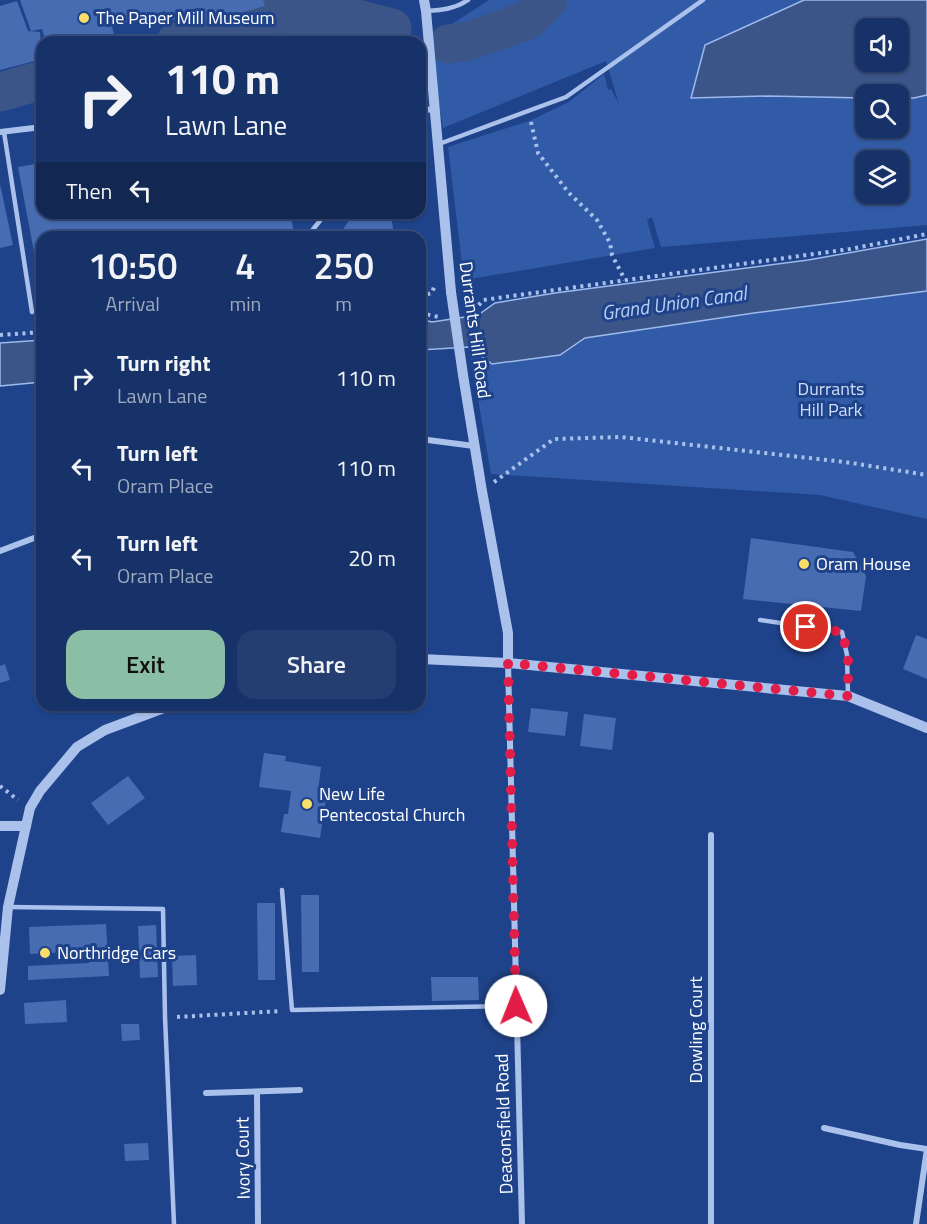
<!DOCTYPE html>
<html lang="en">
<head>
<meta charset="utf-8">
<style>
	body { margin:0; font-family:"Titillium Web",sans-serif; background:#243e71; color:#f1f3f6; height:100vh; display:flex; flex-direction:column; font-size:22px; white-space:nowrap }
	* { box-sizing:border-box; margin:0 }
	p { font-size:20px; color:#9eaac0 }
	.icon { flex:none; width:33px; height:33px; fill:none; stroke:currentColor; stroke-width:2; stroke-linecap:round; stroke-linejoin:round }
	.map { position:relative; flex:1; overflow:hidden }
	.panel { position:absolute; left:36px; top:231px; width:390px; height:480px; display:flex; flex-direction:column; background:#173268; border-radius:18px; box-shadow:0 2px 4px #0004,0 0 0 2px #364d7c }
	.panel>* { flex:none }
	.guide { position:absolute; left:36px; top:36px; width:390px; height:183px; border-radius:18px; box-shadow:0 2px 4px #0004,0 0 0 2px #364d7c; background:#173268; color:#f1f3f6; overflow:hidden }
	.buttons { position:absolute; left:855px; top:18px; display:grid; gap:12px }
	.buttons a { display:grid; place-items:center; width:54px; height:54px; border-radius:12px; background:#173268; box-shadow:0 2px 4px #0004,0 0 0 2px #364d7c; font-size:30px }
	.pin { position:absolute; display:grid; place-items:center; width:51px; height:51px; color:#fff; margin:-26px; border:3px solid #fff; border-radius:50%; box-shadow:0 2px 6px #0007 }
	.me { position:absolute; width:66px; margin:-33px; rotate:359deg; stroke-linejoin:round; filter:drop-shadow(0 0 4px #0008) }
	.turn { display:flex; align-items:center; gap:21px; height:126px; padding:0 30px; font-size:27px }
	.turn .icon { width:78px; height:78px; stroke-width:2.5 }
	.turn b { display:block; font-size:42px; line-height:51px }
	.then { display:flex; align-items:center; height:57px; padding:0 30px; background:#0003; gap:12px; font-size:22px }
	.eta { display:flex; justify-content:space-evenly; align-items:center; height:102px; text-align:center }
	.eta b { font-size:36px; font-weight:600; line-height:42px }
	.button { display:flex; gap:12px; margin-top:auto; padding:12px 30px }
	.button a { flex:1; height:69px; border-radius:18px; background:#8abfa5; color:#111; font-size:24px; font-weight:600; line-height:69px; text-align:center }
	.button a+a { background:#243e71; color:#f1f3f6 }
	ul { padding:0; list-style:none }
	li { display:flex; align-items:center; gap:18px; height:90px; padding:0 30px }
	li div { flex:1 }
	li b { display:block; font-size:22px }
	li em { font-style:normal }
	.map>svg:first-child { display:block }
	.green { fill:#325ba7; fill-rule:evenodd }
	.water { fill:#3c5589; stroke:#9dbaed; stroke-width:1.5; fill-rule:evenodd }
	.lines { fill:none; stroke-linecap:round; stroke-linejoin:round }
	.river { stroke:#3c5589; stroke-width:39 }
	.building { fill:#476cb2 }
	.path { stroke:#aac1eb; stroke-width:4; stroke-dasharray:3 4.5; stroke-linecap:butt }
	.service { stroke:#aac1eb; stroke-width:4.5 }
	.minor { stroke:#aac1eb; stroke-width:6 }
	.tertiary { stroke:#aac1eb; stroke-width:10 }
	.tertiary-bridge { stroke:#aac1eb; stroke-width:10 }
	.route { stroke:#e11d48; stroke-width:10; stroke-dasharray:0 18 }
	.poi-dot { fill:#fade69; stroke:#1f438a; stroke-width:2 }
	.labels { text-anchor:middle; stroke-width:6; stroke-linejoin:round; paint-order:stroke }
	.poi-label { font-size:18px; fill:#fff; stroke:#1f438a; text-anchor:start }
	.street-label { font-size:18px; fill:#fff; stroke:#1f438a }
	.park-label { font-size:18px; fill:#cfdef8; stroke:#1f438a }
	.water-label { font-size:20px; font-style:italic; fill:#b6ccf3; stroke:#1f438a }
</style>
</head>
<body>
<div class="map">
<svg width="927" height="1224" viewBox="0 0 927 1224">
	<rect width="100%" height="100%" fill="#1f438a"/>
	<g class="green">
		<path d="M489,0h438v225l-266,22 -9,-30 -5,3 8,28 -191,32 -16,-133 81,-26 40,-19 35,-28 4,16 3,-1 8,15 -13,-43 -163,67 -14,-89zM866,28h32v34h-32zM866,94h32v34h-32zM866,160h32v34h-32z"/>
		<polygon points="927,291 927,519 820,495 491,474 469,347 492,364 560,355 585,338 754,313"/>
	</g>
	<g class="water">
		<path d="M804,0h123v95l-13,3h-15l-1,-4h-32l-1,4 -97,-2 -77,2 14,-53zM866,28h32v34h-32z"/>
		<polygon points="927,239 927,291 754,313 585,338 560,355 492,364 469,347 420,350 420,319 432,322 478,315 495,303 555,293 808,260"/>
		<polygon points="42,340 42,382 0,386 0,343"/>
	</g>
	<g class="lines">
		<g class="river">
			<polyline points="176,42 275,14 350,17 392,28"/>
			<polyline points="448,44 469,41 528,20 548,0"/>
			<polyline points="0,92 42,80"/>
		</g>
	</g>
	<g class="building">
		<polygon points="20,0 263,0 265,6 197,24 194,15 169,21 165,11 112,27 116,42 46,42 42,29 31,31"/>
		<polygon points="17,1 28,31 40,32 42,59 0,70 0,6"/>
		<polygon points="42,163 42,213 290,213 295,237 42,237 42,250 34,252 18,167"/>
		<polygon points="0,184 13,245 0,248"/>
		<polygon points="354,213 391,213 394,237 338,237"/>
		<polygon points="751,538 853,552 866,576 861,611 743,599"/>
		<polygon points="916,635 927,639 927,679 903,669"/>
		<polygon points="5,664 10,680 0,683 0,666"/>
		<polygon points="531,708 568,712 565,736 528,732"/>
		<polygon points="584,714 616,718 612,750 580,746"/>
		<polygon points="264,753 286,756 285,761 321,767 318,792 327,793 320,838 281,832 284,814 288,814 291,791 259,787"/>
		<polygon points="128,776 145,798 108,825 91,803"/>
		<polygon points="301,895 319,895 319,972 302,972"/>
		<polygon points="257,903 275,903 275,980 258,980"/>
		<polygon points="106,924 109,976 28,980 28,966 89,963 89,951 30,954 29,927"/>
		<polygon points="156,925 158,977 140,978 138,926"/>
		<polygon points="196,955 197,985 173,986 172,956"/>
		<polygon points="431,977 478,977 479,1000 432,1001"/>
		<polygon points="66,1000 67,1022 25,1024 24,1003"/>
		<polygon points="121,1024 139,1024 140,1040 122,1041"/>
		<polygon points="148,1143 149,1160 125,1161 124,1144"/>
	</g>
	<g class="lines">
		<g class="path">
			<polyline points="531,122 538,153 569,193 597,220 610,243 612,255 625,280"/>
			<polyline points="420,296 432,293 434,287"/>
			<polyline points="420,313 439,317"/>
			<polyline points="467,313 473,312 483,300 850,249 927,234"/>
			<polyline points="0,335 42,332"/>
			<polyline points="494,482 554,439 621,437 845,462 927,475"/>
			<polyline points="0,786 18,800"/>
			<polyline points="177,1017 281,1011"/>
		</g>
		<g class="service">
			<path d="M426,11c16,-1 29,-2 42,-11"/>
			<polyline points="4,132 32,312"/>
			<polyline points="439,144 566,97 703,0"/>
			<polyline points="307,237 326,213"/>
			<polyline points="760,620 842,632 847,655 848,696"/>
			<polyline points="282,890 292,1010 516,1006"/>
			<polyline points="8,907 163,909 165,1017 174,1224"/>
		</g>
		<g class="minor">
			<polyline points="420,109 434,110"/>
			<polyline points="0,132 42,127"/>
			<polyline points="420,439 474,446"/>
			<polyline points="0,551 42,535"/>
			<polyline points="508,663 522,1224"/>
			<polyline points="711,835 711,1224"/>
			<polyline points="257,1092 258,1224"/>
			<polyline points="206,1093 300,1090"/>
			<polyline points="824,1128 900,1145 927,1149"/>
			<polyline points="916,1224 927,1149"/>
		</g>
		<g class="tertiary">
			<path d="M424,0l2,11c8,94 17,187 25,281"/>
			<polyline points="463,375 482,491 508,633 508,663"/>
			<polyline points="420,659 508,663 848,696 927,728"/>
			<polyline points="0,826 26,826"/>
			<polyline points="0,990 8,907 30,808 40,791 77,747 105,730 172,705"/>
		</g>
		<polyline class="tertiary-bridge" points="451,292 463,375"/>
	</g>
	<g class="lines">
		<polyline class="route" points="516,1006 508,663 848,696 848,655 842,632 806,627"/>
	</g>
	<g class="poi-dot">
		<circle cx="84" cy="18" r="6"/>
		<circle cx="804" cy="564" r="6"/>
		<circle cx="307" cy="804" r="6"/>
		<circle cx="45" cy="953" r="6"/>
	</g>
	<g class="labels">
		<g class="poi-label">
			<text x="96" y="24">The Paper Mill Museum</text>
			<text x="816" y="570">Oram House</text>
			<text x="319" y="800">New Life<tspan x="319" dy="21">Pentecostal Church</tspan></text>
			<text x="57" y="959">Northridge Cars</text>
		</g>
		<g class="street-label">
			<text transform="translate(475 330) rotate(82)" y="6">Durrants Hill Road</text>
			<text transform="translate(696 1030) rotate(-90)" y="6">Dowling Court</text>
			<text transform="translate(504 1124) rotate(-92)" y="6">Deaconsfield Road</text>
			<text transform="translate(243 1158) rotate(-91)" y="6">Ivory Court</text>
		</g>
		<g class="park-label">
			<text x="831" y="395">Durrants<tspan x="831" dy="21">Hill Park</tspan></text>
		</g>
		<g class="water-label">
			<text transform="translate(674 303) rotate(-8)" y="7">Grand Union Canal</text>
		</g>
	</g>
</svg>
<div class="buttons">
<a><svg class="icon" aria-label="sound" viewBox="0 0 24 24"><path d="M4 9h4l5-4v14l-5-4H4zM17 9q2 3 0 6"/></svg></a>
<a><svg class="icon" aria-label="search" viewBox="0 0 24 24"><circle cx="10" cy="10" r="6"/><path d="M15 15l6 6"/></svg></a>
<a><svg class="icon" aria-label="layers" viewBox="0 0 24 24"><path d="M12 4l9 5-9 5-9-5zM3 14l9 5 9-5"/></svg></a>
</div>
<div class="pin" style="left:806px;top:627px;background:#d93025"><svg class="icon" aria-label="arrive" viewBox="0 0 24 24"><path d="M6 21V4h12l-3 4 3 4H6"/></svg></div>
<svg class="me" style="left:516px;top:1006px" viewBox="-20 -20 40 40"><circle r="19" fill="#fff"/><path d="M0-13L10 11 0 6-10 11z" fill="#e11d48"/></svg>
<div class="guide">
<div class="turn"><svg class="icon" aria-label="right" viewBox="0 0 24 24"><path d="M7 20v-9h11M14 6l5 5-5 5"/></svg><div><b>110 m</b>Lawn Lane</div></div>
<div class="then">Then<svg class="icon" aria-label="left" viewBox="0 0 24 24"><path d="M17 20v-9H6M10 6l-5 5 5 5"/></svg></div>
</div>
<section class="panel">
<div class="eta">
<div><b>10:50</b><p>Arrival</p></div>
<div><b>4</b><p>min</p></div>
<div><b>250</b><p>m</p></div>
</div>
<ul>
<li><svg class="icon" aria-label="right" viewBox="0 0 24 24"><path d="M7 20v-9h11M14 6l5 5-5 5"/></svg><div><b>Turn right</b><p>Lawn Lane</p></div><em>110 m</em></li>
<li><svg class="icon" aria-label="left" viewBox="0 0 24 24"><path d="M17 20v-9H6M10 6l-5 5 5 5"/></svg><div><b>Turn left</b><p>Oram Place</p></div><em>110 m</em></li>
<li><svg class="icon" aria-label="left" viewBox="0 0 24 24"><path d="M17 20v-9H6M10 6l-5 5 5 5"/></svg><div><b>Turn left</b><p>Oram Place</p></div><em>20 m</em></li>
</ul>
<div class="button"><a>Exit</a><a>Share</a></div>
</section>
</div>
</body>
</html>
